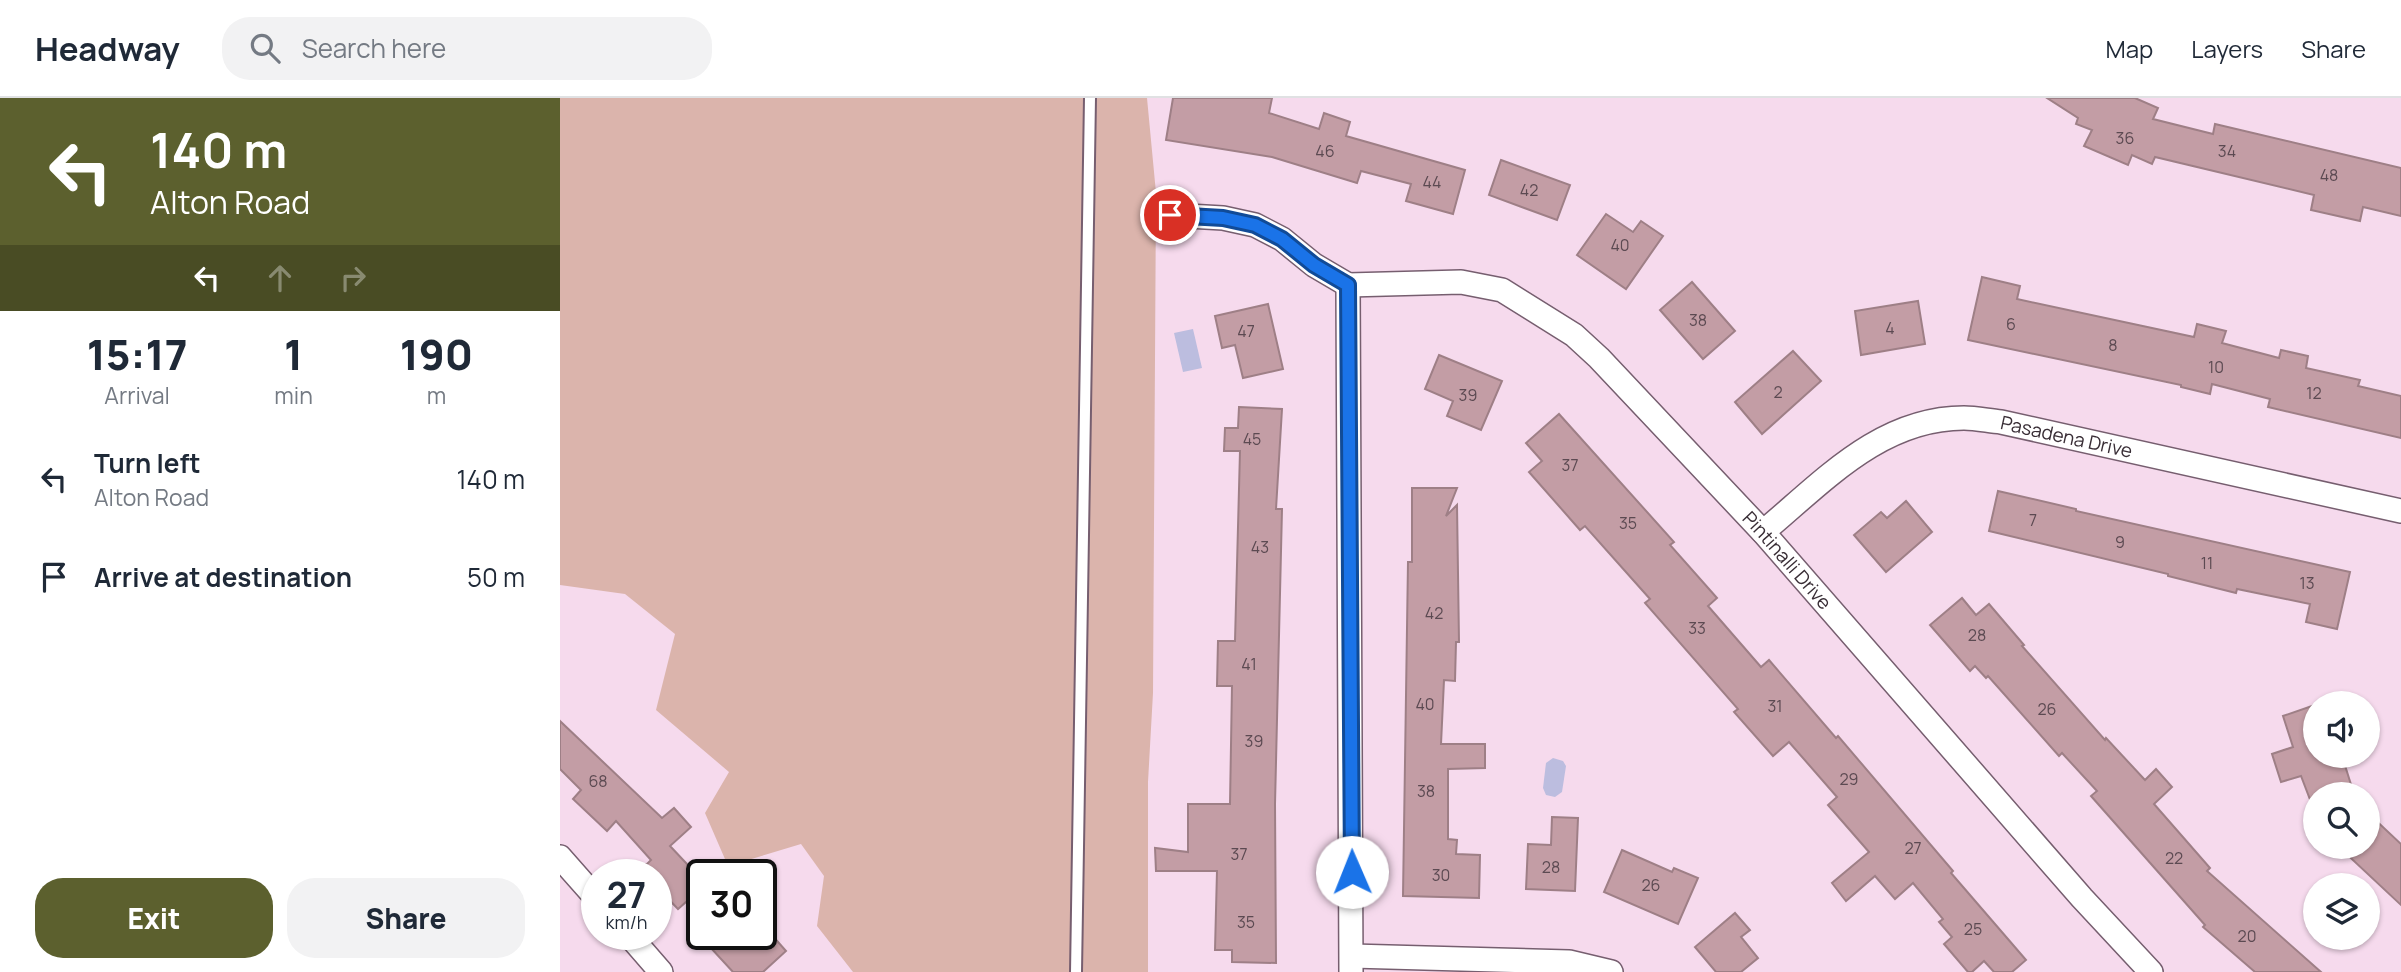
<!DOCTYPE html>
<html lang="en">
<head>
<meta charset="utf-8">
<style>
	body { margin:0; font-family:Manrope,sans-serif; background:#f2f2f3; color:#1f2937; height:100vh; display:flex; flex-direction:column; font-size:26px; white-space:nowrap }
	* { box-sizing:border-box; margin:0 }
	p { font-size:23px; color:#747a83 }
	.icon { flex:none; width:38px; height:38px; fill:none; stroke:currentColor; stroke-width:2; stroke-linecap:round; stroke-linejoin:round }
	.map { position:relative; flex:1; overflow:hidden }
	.drawer { display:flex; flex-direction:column; background:#fff; width:560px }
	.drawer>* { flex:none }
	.top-card { background:#5c602e; color:#fff; overflow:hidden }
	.tools { position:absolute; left:1743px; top:593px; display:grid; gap:14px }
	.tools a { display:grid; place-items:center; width:77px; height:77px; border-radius:50%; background:#fff; box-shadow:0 2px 5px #0004; font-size:35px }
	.speed { position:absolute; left:21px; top:761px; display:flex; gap:14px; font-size:35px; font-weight:700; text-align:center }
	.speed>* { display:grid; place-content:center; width:91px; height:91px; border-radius:50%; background:#fff; box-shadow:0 2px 5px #0004; line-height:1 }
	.speed small { font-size:18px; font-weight:400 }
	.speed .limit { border:4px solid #111; border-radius:10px; background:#fff; color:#111 }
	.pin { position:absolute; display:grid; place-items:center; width:60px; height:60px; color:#fff; margin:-30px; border:4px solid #fff; border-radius:50%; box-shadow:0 2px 7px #0007 }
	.me { position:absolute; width:77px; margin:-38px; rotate:359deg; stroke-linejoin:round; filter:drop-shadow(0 0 5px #0008) }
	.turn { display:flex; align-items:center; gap:24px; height:147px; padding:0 35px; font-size:32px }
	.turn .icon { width:91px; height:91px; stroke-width:2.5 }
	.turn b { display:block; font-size:49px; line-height:60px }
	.lanes { display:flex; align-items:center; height:66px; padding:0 35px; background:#0003; justify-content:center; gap:35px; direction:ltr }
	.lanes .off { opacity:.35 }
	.eta { display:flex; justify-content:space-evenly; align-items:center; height:119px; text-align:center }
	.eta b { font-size:42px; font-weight:800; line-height:49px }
	.cta { display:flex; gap:14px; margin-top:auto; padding:14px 35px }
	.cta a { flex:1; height:80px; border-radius:28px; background:#5c602e; color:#fff; font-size:28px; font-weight:800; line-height:80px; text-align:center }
	.cta a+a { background:#f2f2f3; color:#1f2937 }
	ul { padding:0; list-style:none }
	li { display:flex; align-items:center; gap:21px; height:98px; padding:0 35px }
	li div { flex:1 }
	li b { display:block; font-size:26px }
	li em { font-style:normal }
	header { display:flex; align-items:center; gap:42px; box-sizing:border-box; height:98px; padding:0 35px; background:#fff; border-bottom:2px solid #e0e1e3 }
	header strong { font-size:33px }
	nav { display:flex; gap:38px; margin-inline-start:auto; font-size:24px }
	.search { width:490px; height:63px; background:#f2f2f3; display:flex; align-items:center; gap:18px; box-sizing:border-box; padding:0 24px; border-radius:28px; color:#747a83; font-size:26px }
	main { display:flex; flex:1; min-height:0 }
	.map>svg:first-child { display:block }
	.green { fill:#dbb4ac }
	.water { fill:#bcbddf }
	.building { fill:#c39da5; stroke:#9e7f86; stroke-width:2 }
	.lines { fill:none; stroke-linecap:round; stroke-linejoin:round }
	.service-casing { stroke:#765e6f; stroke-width:14 }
	.minor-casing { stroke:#765e6f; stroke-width:26 }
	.service { stroke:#fff; stroke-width:10 }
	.minor { stroke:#fff; stroke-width:23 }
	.route-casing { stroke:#114b97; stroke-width:18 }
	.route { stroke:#1a73e8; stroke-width:12 }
	.labels { text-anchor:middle; stroke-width:6; stroke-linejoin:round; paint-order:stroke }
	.number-label { font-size:16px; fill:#5c4a52 }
	.street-label { font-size:19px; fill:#392e36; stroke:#f6daed }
</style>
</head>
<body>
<header>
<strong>Headway</strong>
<div class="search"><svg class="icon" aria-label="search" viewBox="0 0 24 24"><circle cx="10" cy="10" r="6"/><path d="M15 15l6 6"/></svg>Search here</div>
<nav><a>Map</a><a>Layers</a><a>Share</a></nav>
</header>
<main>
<section class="drawer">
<div class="top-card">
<div class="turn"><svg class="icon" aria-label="left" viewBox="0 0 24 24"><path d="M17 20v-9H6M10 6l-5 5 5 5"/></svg><div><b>140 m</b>Alton Road</div></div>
<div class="lanes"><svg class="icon" aria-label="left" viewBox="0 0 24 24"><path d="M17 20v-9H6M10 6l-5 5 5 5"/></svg><svg class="icon off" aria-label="ahead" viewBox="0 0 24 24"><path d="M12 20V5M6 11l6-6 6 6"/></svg><svg class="icon off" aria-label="right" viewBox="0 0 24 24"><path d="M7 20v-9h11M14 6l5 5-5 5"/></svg></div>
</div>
<div class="eta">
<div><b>15:17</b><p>Arrival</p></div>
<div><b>1</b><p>min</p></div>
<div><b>190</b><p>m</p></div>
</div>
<ul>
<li><svg class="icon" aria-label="left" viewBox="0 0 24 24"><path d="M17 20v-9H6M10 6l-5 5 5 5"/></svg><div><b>Turn left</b><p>Alton Road</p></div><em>140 m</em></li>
<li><svg class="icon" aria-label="arrive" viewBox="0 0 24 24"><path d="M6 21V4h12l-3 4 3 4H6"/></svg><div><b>Arrive at destination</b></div><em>50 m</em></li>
</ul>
<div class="cta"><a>Exit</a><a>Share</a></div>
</section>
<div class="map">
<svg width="1841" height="874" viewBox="0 0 1841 874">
	<rect width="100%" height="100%" fill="#f6daed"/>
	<polygon class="green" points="0,0 587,0 596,95 593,595 588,684 588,874 293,874 257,828 264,778 241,746 168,768 145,715 169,674 96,612 115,536 65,496 0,487"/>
	<g class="water">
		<polygon points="633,231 642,270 623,274 614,235"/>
		<polygon points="993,660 1003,663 1006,668 1002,694 995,699 986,697 983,690 986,665"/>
	</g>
	<g class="building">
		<polygon points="613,0 712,0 709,15 759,31 764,15 790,24 786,38 905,72 893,116 846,103 851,86 801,73 797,85 712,59 606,42"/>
		<polygon points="1487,0 1575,0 1598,10 1593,21 1653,36 1655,26 1841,70 1841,118 1803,109 1800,123 1751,112 1754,97 1595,59 1592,66 1572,57 1568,67 1524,48 1532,32 1516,26 1518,20"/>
		<polygon points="941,62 1010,87 997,122 929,97"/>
		<polygon points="1046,116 1073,134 1081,123 1103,138 1066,191 1017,157"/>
		<polygon points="1422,179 1460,188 1457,201 1634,239 1637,226 1666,233 1662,245 1719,260 1721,252 1748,258 1746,270 1800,282 1798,288 1841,298 1841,340 1708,309 1710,301 1652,286 1650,296 1621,289 1621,287 1408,242"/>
		<polygon points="1132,184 1175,233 1143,261 1100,212"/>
		<polygon points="1358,203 1365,246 1301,257 1295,213"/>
		<polygon points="708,206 723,271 683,280 675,247 662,250 655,218"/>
		<polygon points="1233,253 1261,283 1202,336 1175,304"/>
		<polygon points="879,257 942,283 921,332 887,318 893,303 865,291"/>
		<polygon points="679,309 722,311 716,411 722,411 715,706 716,865 672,864 672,852 655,852 657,773 596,773 595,750 628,754 628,706 670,706 672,588 657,588 658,543 675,543 680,353 664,353 665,330 678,330"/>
		<polygon points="999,316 1114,444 1110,447 1157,500 1148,508 1201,569 1209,562 1276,640 1278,638 1393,773 1391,775 1466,862 1452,874 1434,874 1424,863 1412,874 1408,874 1384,846 1392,839 1379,824 1383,821 1353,785 1335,801 1315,778 1286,803 1272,785 1309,754 1268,707 1277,699 1229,644 1213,658 1174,614 1178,611 1085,505 1090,501 1025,428 1020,432 969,374 982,363 966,345"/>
		<polygon points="852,390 897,390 886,418 897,407 899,544 896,544 895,583 884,582 881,646 925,646 925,670 888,671 888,741 897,742 896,756 920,757 919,800 843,798 848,464 852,464"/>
		<polygon points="1438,393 1516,411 1516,413 1790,474 1777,531 1746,524 1750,506 1677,491 1676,495 1608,478 1608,476 1429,433"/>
		<polygon points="1346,403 1372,434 1326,474 1294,437 1321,414 1327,420"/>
		<polygon points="1402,500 1416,517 1429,506 1464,547 1462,548 1545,642 1546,640 1585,682 1596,671 1612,689 1594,706 1650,770 1647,773 1761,874 1695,874 1643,829 1645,827 1531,698 1537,693 1502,655 1499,658 1428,578 1426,580 1415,568 1410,573 1370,527"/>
		<polygon points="1755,607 1755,658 1782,658 1794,696 1755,696 1755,703 1751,704 1741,678 1721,684 1712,656 1733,649 1723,618"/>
		<polygon points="0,623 102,720 114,710 131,729 110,748 142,782 142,822 126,804 118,811 96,788 96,777 86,777 76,766 87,766 91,762 56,723 47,733 13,701 21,692 0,671"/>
		<polygon points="1808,715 1841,746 1841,807 1779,749 1808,749"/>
		<polygon points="992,719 1018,720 1015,793 966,791 968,746 991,747"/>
		<polygon points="1062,752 1112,774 1114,770 1138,780 1118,826 1044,794"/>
		<polygon points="1175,815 1190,832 1181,839 1198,860 1181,874 1156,874 1135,849"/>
		<polygon points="163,836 211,836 226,853 203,874 173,874 150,849"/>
	</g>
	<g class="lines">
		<g class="service-casing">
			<polyline id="service" points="516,874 530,0"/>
		</g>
		<g class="minor-casing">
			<g id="minor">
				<polyline points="610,117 663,120 695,127 722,141 754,167 788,187"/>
				<path id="s1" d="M788,187l113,-3 41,8 72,45 25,23 164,174 319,366 69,74"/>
				<polyline points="788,187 791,874"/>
				<path id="s2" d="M1203,434c60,-50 117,-114 201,-114 12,0 25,3 37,4l400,89"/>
				<polyline points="0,759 37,801"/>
				<polyline points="68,836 101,874"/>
				<polyline points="792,858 1009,864 1051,874"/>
			</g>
		</g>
		<use href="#service" class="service"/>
		<use href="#minor" class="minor"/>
	</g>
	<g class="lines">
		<g class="route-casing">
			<polyline id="route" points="610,117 663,120 695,127 722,141 754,167 788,187 792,774"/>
		</g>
		<use href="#route" class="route"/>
	</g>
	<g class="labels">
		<g class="number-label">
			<text x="1565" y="46">36</text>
			<text x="765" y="59">46</text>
			<text x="1667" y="59">34</text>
			<text x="1769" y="83">48</text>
			<text x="872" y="90">44</text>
			<text x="969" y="98">42</text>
			<text x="1060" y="153">40</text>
			<text x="1138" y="228">38</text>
			<text x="1451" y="232">6</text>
			<text x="1330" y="236">4</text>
			<text x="686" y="239">47</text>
			<text x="1553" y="253">8</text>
			<text x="1656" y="275">10</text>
			<text x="1218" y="300">2</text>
			<text x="1754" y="301">12</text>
			<text x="908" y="303">39</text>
			<text x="692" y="347">45</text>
			<text x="1010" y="373">37</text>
			<text x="1473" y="428">7</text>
			<text x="1068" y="431">35</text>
			<text x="1560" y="450">9</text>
			<text x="700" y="455">43</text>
			<text x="1647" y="471">11</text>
			<text x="1747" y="491">13</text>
			<text x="874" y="521">42</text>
			<text x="1137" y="536">33</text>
			<text x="1417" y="543">28</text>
			<text x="689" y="572">41</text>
			<text x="865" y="612">40</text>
			<text x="1215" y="614">31</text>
			<text x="1487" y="617">26</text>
			<text x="694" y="649">39</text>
			<text x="1289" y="687">29</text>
			<text x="38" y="689">68</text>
			<text x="866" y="699">38</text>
			<text x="1353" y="756">27</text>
			<text x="679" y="762">37</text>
			<text x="1614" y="766">22</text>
			<text x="991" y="775">28</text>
			<text x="881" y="783">30</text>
			<text x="1091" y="793">26</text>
			<text x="686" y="830">35</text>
			<text x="1413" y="837">25</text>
			<text x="1687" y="844">20</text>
		</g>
		<g class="street-label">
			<text dy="7" stroke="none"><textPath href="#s2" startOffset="341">Pasadena Drive</textPath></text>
			<text dy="7" stroke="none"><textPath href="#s1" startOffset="550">Pintinalli Drive</textPath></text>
		</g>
	</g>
</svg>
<div class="tools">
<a><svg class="icon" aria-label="sound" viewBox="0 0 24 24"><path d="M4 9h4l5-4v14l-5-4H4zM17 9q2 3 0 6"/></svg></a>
<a><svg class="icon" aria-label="search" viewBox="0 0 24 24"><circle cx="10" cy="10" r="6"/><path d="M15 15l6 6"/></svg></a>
<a><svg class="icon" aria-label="layers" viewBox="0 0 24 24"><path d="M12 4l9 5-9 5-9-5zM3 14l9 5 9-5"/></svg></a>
</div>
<div class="speed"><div>27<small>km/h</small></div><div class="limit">30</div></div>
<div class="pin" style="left:610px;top:117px;background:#d93025"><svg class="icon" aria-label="arrive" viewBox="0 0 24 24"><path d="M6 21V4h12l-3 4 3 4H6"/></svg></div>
<svg class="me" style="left:792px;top:774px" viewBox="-20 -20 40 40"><circle r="19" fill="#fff"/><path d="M0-13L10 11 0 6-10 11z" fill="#1a73e8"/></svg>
</div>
</main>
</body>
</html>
